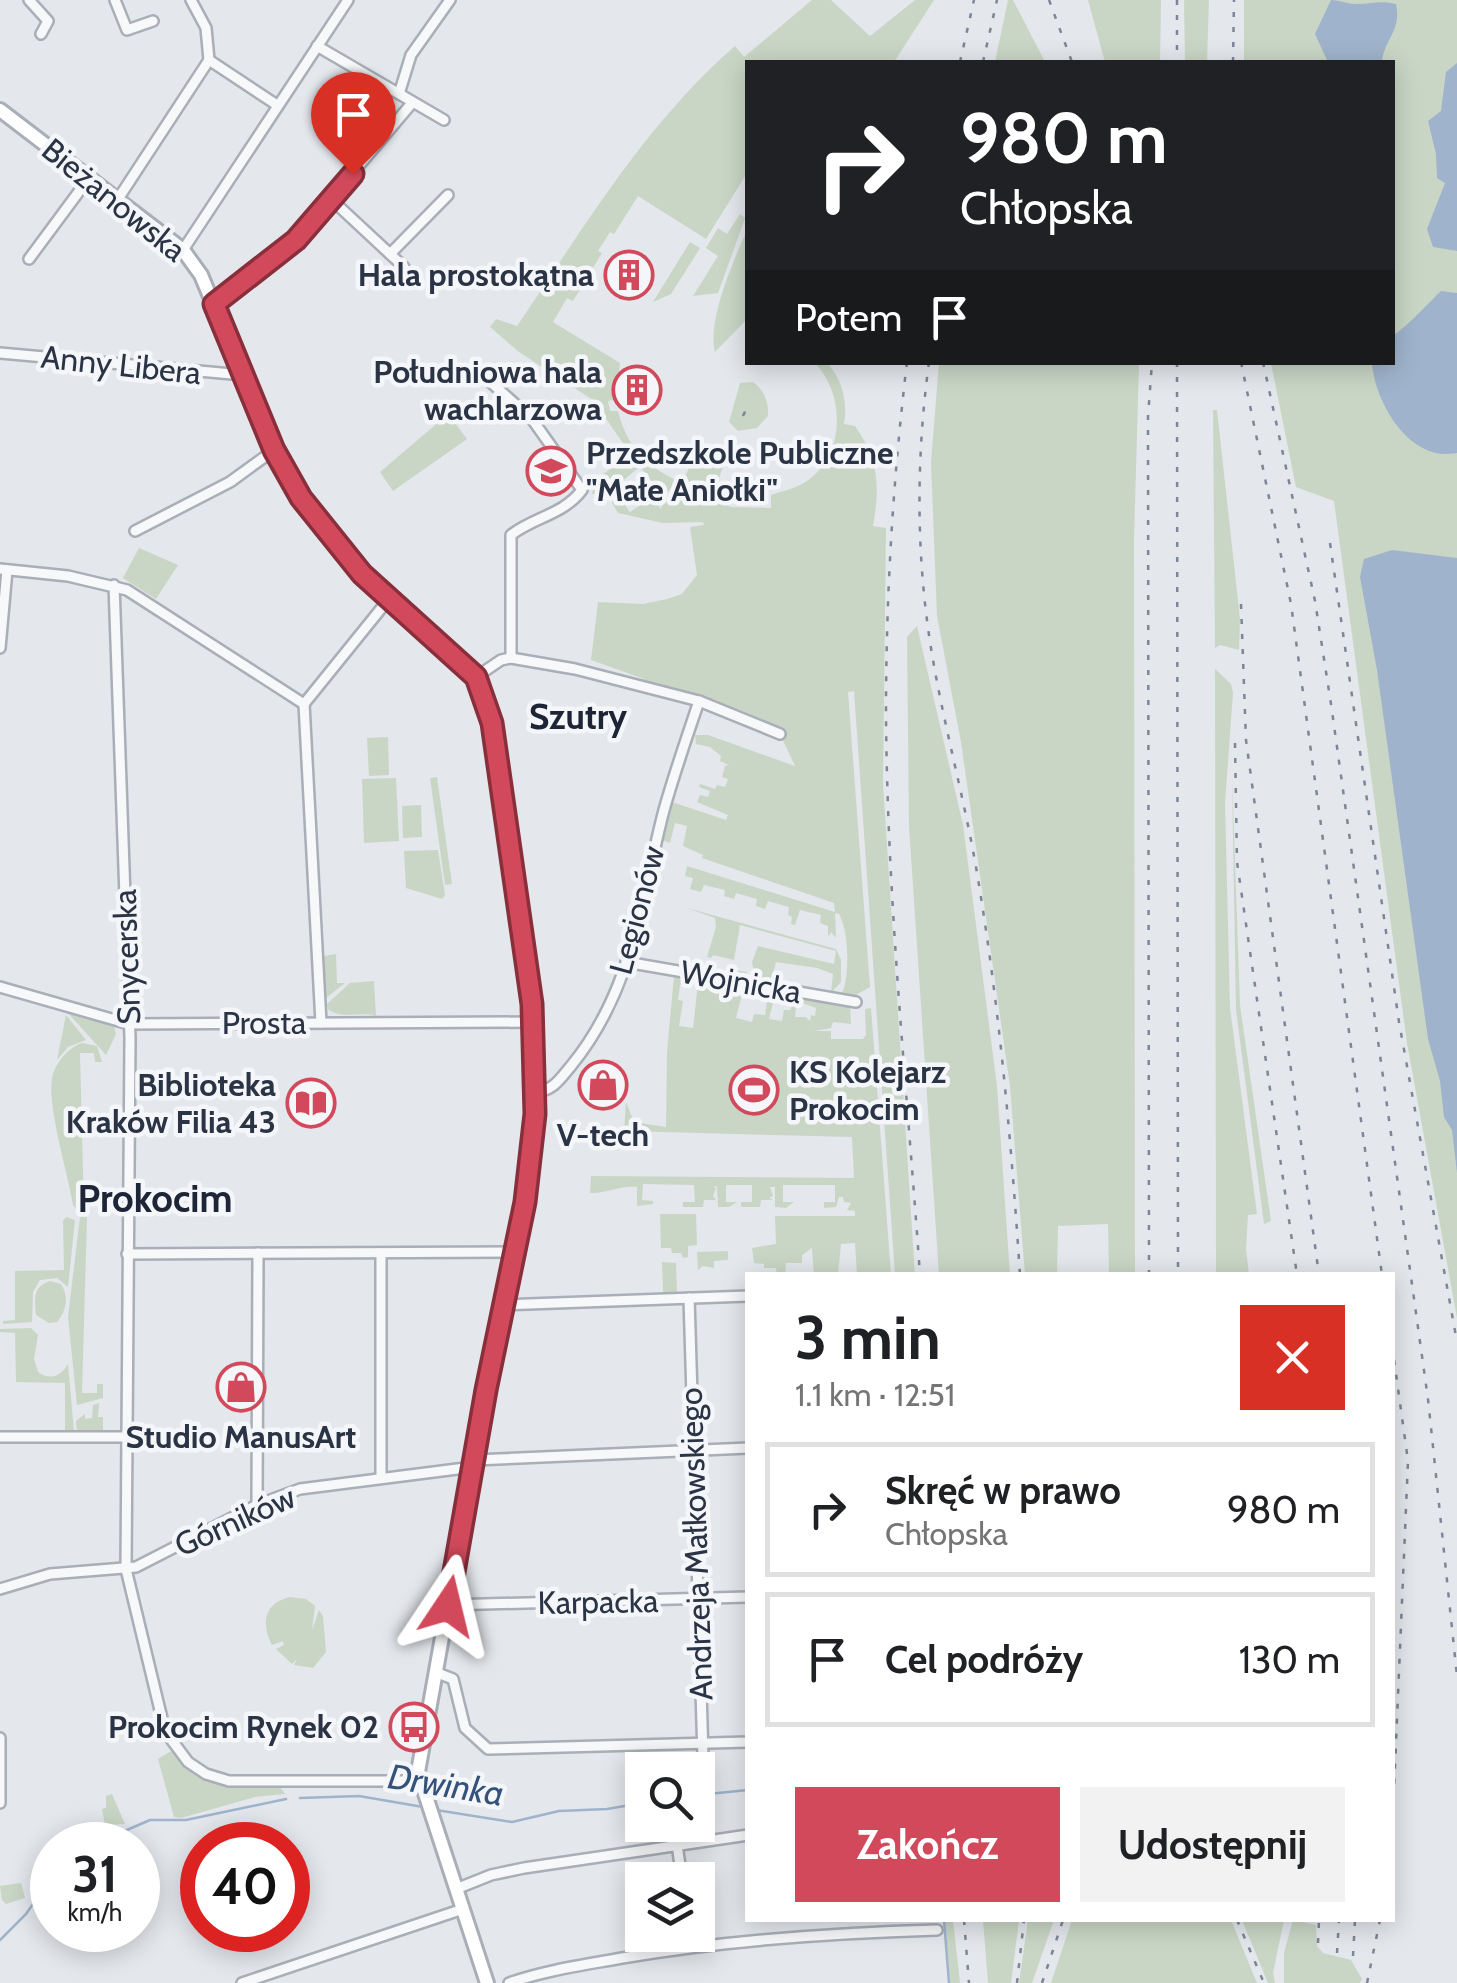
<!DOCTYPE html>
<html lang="pl">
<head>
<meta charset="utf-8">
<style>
	body { margin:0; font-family:Cabin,sans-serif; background:#f2f2f2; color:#202124; height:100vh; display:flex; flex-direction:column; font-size:38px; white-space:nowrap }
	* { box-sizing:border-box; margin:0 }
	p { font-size:32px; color:#757577 }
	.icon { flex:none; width:55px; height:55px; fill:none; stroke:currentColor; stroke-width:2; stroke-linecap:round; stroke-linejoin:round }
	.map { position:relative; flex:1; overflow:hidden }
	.panel { position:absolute; left:745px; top:1272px; width:650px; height:650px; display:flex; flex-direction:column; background:#fff; border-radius:0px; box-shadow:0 5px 25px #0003 }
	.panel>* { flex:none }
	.guide { position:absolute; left:745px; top:60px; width:650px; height:305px; border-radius:0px; box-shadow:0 5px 25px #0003; background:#202124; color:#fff; overflow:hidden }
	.controls { position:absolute; left:625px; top:1752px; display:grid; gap:20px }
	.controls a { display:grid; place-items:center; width:90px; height:90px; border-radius:0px; background:#fff; box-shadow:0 5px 25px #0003; font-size:50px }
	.speed { position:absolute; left:30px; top:1822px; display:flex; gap:20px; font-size:50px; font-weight:700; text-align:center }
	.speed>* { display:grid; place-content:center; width:130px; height:130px; border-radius:50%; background:#fff; box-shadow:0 5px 25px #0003; line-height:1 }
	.speed small { font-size:25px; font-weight:400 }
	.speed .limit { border:15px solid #d22; background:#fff; color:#111 }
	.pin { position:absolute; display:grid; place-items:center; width:85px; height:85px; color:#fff; margin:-102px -42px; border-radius:50% 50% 50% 0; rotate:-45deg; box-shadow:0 0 10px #0007 }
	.pin .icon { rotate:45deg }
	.me { position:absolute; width:110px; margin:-55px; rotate:10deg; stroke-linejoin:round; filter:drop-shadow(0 0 8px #0008) }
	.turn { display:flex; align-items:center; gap:35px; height:210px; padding:0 50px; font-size:45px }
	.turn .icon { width:130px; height:130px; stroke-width:2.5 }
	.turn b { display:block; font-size:70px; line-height:85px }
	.then { display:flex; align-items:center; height:95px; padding:0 50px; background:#0003; gap:20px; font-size:38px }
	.round { display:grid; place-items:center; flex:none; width:105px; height:105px; border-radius:0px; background:#f2f2f2 }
	.summary { display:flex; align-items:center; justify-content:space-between; height:170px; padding:0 50px }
	h1 { font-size:60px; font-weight:800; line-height:75px }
	.cta { display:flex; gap:20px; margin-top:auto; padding:20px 50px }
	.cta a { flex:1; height:115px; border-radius:0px; background:#d1495b; color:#fff; font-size:40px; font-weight:800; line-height:115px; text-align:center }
	.cta a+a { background:#f2f2f2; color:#202124 }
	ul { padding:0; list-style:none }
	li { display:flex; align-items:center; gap:30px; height:135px; margin:0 20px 15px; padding:0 30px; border:5px solid #e0e0e0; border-radius:0px }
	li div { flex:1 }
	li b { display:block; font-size:38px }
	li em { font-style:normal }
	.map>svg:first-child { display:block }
	.green { fill:#c9d6c5 }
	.water { fill:#9fb4cc }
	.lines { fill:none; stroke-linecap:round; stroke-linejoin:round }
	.stream { stroke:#9fb4cc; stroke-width:2.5 }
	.street-casing { stroke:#a9aeb7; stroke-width:14 }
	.secondary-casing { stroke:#a9aeb7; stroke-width:18 }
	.street { stroke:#f7f8fa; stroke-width:9 }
	.secondary { stroke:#fff; stroke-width:12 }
	.rail { stroke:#7d8696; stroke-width:2.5; stroke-dasharray:5 10; stroke-linecap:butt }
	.route-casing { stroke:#882f3b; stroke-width:25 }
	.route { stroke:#d1495b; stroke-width:18 }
	.labels { text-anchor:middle; stroke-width:9; stroke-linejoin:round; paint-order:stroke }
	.street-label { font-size:32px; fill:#2b3445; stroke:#f4f6f9 }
	.poi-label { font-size:32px; font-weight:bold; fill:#2b3445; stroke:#f4f6f9; text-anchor:end }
	.neighbourhood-label { font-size:35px; font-weight:bold; fill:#1d2536; stroke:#f4f6f9 }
	.water-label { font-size:35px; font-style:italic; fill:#34527a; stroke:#f4f6f9 }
	.quarter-label { font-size:38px; font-weight:bold; fill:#1d2536; stroke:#f4f6f9 }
</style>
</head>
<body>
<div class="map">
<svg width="1457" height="1983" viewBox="0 0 1457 1983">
	<rect width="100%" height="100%" fill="#e4e7ec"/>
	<g class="green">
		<path d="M812,0h19l39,36 45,-36h19l-40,62h-146l-1,111 -41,66 -68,-43 -24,38 -4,-2 -12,19 4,2 -29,48 -6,-3 -14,24 67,41 -4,36 -8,2 2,10h8c9,35 26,54 60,70l-12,13 -4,-1 -22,-26c-14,10 -30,28 -48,27l3,-14 25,-18 -4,-8 9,-8 -32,-46 -74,-48 -29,-25 6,-8 21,7c66,-97 128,-202 218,-280l9,11z"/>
		<polygon points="1008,0 1013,0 1045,62 995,62"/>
		<polygon points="1088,0 1161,0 1160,62 1105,62"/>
		<polygon points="1184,0 1209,0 1207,62 1185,62"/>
		<polygon points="1244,0 1457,0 1457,1318 1407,1043 1334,501 1296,487 1271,363 1392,362 1392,62 1244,62"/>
		<polygon points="740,214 745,218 718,293 693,296 718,256 706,248 718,228 727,234"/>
		<path d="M747,230v89l-32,33c-8,-32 19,-92 32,-122z"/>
		<polygon points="690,242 700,248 671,294 653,302"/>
		<path d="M815,363h12c15,15 21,40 17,61l11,2c24,33 25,61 18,100l13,2 -3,256 32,491h-20l-41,-584 -6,1 22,295 -16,9 -9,1 -3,-4c8,-16 7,-63 -3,-79l-4,-1 1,25 -5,-6 -3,5v-11l-8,-3 1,-8 -21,-5 -5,15 -4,-1 1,-7 -4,-2 1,-8 -21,-6 -3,8 -9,-3 1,-7 -21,-6 -2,6 -10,-3 1,-6 -21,-5 -3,7 -11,-3 3,-11 -8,-2 2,-10 148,46 -1,-9 -132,-45 1,-3 -20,-9 4,-20 -12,-3 -5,20 -8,-3 10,-38 54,18 2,-5 -31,-13 3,-7 8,2 2,-6 -11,-4 1,-3 15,5 2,-4 8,2 3,-8 -6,-2 3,-11 4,-1 -9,-4 1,-5 -11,-9 -14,-3 -1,-9h13l87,31 -15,-32 -136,-48v-7l-53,-19 7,-58 45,2 24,-5 15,-5 15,-19 -7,-48 14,-2 -1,-3 -40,1 -45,-10 -6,-10 4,-11 14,20 26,-17 4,14 24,-31 17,-33 26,11 -15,41 19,10 40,1v-13c12,-4 26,-7 36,-14 39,-27 38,-87 8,-118z"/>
		<polygon points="939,363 1139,363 1134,540 1135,1275 1109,1275 1108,1224 1058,1226 1057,1275 1025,1275 1010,1086 961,742 937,616 931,462"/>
		<path d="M753,382c11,8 16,20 15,34l-11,12 -19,3 -9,-9 11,-39z"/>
		<polygon points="1213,410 1217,410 1240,619 1239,650 1220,645 1215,648"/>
		<polygon points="448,414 467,439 393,491 380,472"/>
		<polygon points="139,548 178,565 156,599 123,578"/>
		<polygon points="917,626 963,825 997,1086 1010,1275 939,1275 909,826 907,637"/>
		<polygon points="1215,669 1231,684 1233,693 1225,803 1230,1008 1257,1214 1248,1215 1246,1249 1249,1275 1216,1275"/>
		<polygon points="388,737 389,775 369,776 367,738"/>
		<polygon points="437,777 452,884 445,885 430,778"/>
		<polygon points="1232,777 1240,1005 1271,1221 1264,1224 1236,1010"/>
		<polygon points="396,778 399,841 364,843 362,779"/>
		<polygon points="421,805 422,837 403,838 402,806"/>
		<polygon points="438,850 445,895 442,899 406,888 404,851"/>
		<polygon points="687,908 836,949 841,960 841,982 831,993 833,974 817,968 776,962 770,985 731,977 732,970 747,972 746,978 755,977 752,962 758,946 834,964 836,951 740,925 734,960 713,955 711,958 707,957 716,927 715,918"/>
		<polygon points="336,954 337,983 345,983 326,998 324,956"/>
		<path d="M674,976l15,3 -1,6h-8l-2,15 5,1 -4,25 14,2 5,-45 45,7 -7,28 16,4 2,-8 11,1 3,-21 7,1 -6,24 13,2 2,-11h6l2,-4 4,1 -1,10h11l4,4 1,-6 4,1 1,-8 -16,-6v-3l50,7 1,18 -18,-2 -2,6 -17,3h17v8h32l3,-4 -1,-26 6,-1 20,267h-34l-2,-32 -14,1 -3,31h-24l-2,-27 -10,7v8h-16l-1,12h-8l-1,-7h-12v-4l-10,-1 -2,-15 24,-4 -1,-28h80v-5l-8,-1 4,-7 -7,-1 -1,-5h-4l-3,10 -12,1v-6h11v-17h-52v17h11l-8,6 -11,-1v-20h-5l3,9 -4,2 4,2h-12l-1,7h-19v-5h11v-17h-26v17h11l-8,5h-11l-1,-21 -4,1 3,1 -3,8 3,4h-12l-1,7h-20v-5h12l-1,-17 -51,-1 -1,16 11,1v3l-16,2v-19c-17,-2 -31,7 -47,6l1,-17 263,2 -2,-41 -228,-6 2,-29 8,20 32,5 1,-75z"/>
		<path d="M374,981l2,35c-17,-5 -35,4 -48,-7l-1,-5 23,-21z"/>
		<polygon points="68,1013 114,1026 116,1034 106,1055"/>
		<polygon points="66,1015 86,1040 68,1047 57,1060"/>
		<path d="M82,1043l15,3 5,16h-7l-1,-9h-14l4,159h-5l-6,-7c-5,-31 -26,-99 -21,-127 3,-15 16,-30 30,-35z"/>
		<polygon points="660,1214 696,1214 697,1245 688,1246 688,1257 683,1258 681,1253 672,1253 671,1248 661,1248"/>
		<polygon points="66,1217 75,1220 68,1287 57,1278 40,1280 33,1292 32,1322 3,1324 3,1321 15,1320 15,1271 64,1270 63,1221"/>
		<polygon points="80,1217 87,1217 82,1393 97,1393 97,1384 103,1384 103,1398 77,1405 68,1317"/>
		<polygon points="728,1251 728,1260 714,1261 714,1268 703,1266 698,1270 697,1252"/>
		<polygon points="662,1262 676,1263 677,1293 663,1292"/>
		<path d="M50,1281l11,3c8,13 6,26 -4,38l-8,1 -13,-8c-1,-16 -4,-28 14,-34z"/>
		<path d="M31,1328l7,7 -4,24 4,13c12,9 23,4 30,-8l6,67 -9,1v-49l-49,-1 -1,-49 -15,-1v-3z"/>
		<polygon points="99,1403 98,1417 103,1417 103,1431 77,1431 76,1421 85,1414 85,1419 92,1418 93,1405"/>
		<path d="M290,1597l16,2 9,7 -3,24 7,-20 4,6 3,36 -13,16 -19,-3 3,-6 -5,5 -16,-15 8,-4 -1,-4 -11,4c-11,-22 -8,-42 18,-48z"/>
		<path d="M171,1751c29,35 67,36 109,36l5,7 -30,3 -74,21 -7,-1 -16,-58z"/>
		<polygon points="112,1794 125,1824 105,1825 102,1809 106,1808 106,1796"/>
		<polygon points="21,1883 25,1898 6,1904 2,1900 0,1886"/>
		<polygon points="945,1920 953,1920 960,1983 950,1983"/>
		<polygon points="983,1920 1019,1920 1011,1983 988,1983"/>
		<polygon points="1028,1920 1054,1920 1032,1983 1019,1983"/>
		<polygon points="1072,1920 1231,1920 1257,1983 1051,1983"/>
		<polygon points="1242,1920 1284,1920 1273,1973 1275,1983 1268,1983"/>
		<polygon points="1293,1920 1316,1925 1317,1946 1323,1953 1351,1960 1362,1979 1360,1983 1284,1983 1284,1953"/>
	</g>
	<g class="water">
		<path d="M1331,0c8,0 17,4 25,4 15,0 25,-4 40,0 6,27 -12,35 -14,58h-54l-13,-28z"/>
		<polygon points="1457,63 1457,251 1433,247 1427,229 1445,183 1437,178 1436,154 1428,121 1441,111 1446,72"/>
		<path d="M1441,291l16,2v160c-47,10 -82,-50 -85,-90l20,-1 1,-26c19,-14 35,-33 48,-45z"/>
		<polygon points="1392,550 1457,558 1457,1173 1452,1130 1444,1117 1440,1081 1428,1039 1377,670 1360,577 1364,559"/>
	</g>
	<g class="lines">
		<g class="stream">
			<polyline points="698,1795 748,1790"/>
			<polyline points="300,1798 359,1796 423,1807"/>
			<polyline points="436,1810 512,1822 559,1811 607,1809 642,1803"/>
			<polyline points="92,1845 150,1820 186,1820 286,1799"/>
			<polyline points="944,1920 949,1983"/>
			<polyline points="0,1940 26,1914 52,1877"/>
		</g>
		<g class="street-casing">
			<g id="street">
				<polyline points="29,0 48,21 41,34"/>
				<polyline points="115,0 127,30 153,21"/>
				<polyline points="191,0 206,28 209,60"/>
				<polyline points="317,46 444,120"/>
				<polyline points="209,60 277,105"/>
				<polyline points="399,94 411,55 450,0"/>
				<polyline points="118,199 209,60"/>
				<polyline points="332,200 404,267"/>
				<polyline points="183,250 348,0"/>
				<polyline points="390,254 448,195"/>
				<polyline points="29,259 89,178"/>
				<polyline points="214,304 296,240 412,103"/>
				<polyline points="0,353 243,375"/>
				<path d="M494,372l-7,7 45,40 50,71c-19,25 -48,27 -71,45v123"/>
				<polyline points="135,531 230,482 274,450"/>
				<polyline points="0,569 68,576 127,590 304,704"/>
				<polyline points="114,585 130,1038 126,1569 165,1731 188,1762 206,1774 229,1781 419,1781"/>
				<polyline points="0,648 7,570"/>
				<polyline points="476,677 501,660 511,658 575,669 699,701 780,734"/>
				<polyline points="304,704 321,1023"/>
				<polyline points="304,704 388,600"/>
				<polyline points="626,962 856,1002"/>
				<polyline points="0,987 129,1024 534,1022"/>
				<path d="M536,1092c18,-2 24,-13 35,-26 63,-77 69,-164 93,-256 10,-36 23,-73 35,-109"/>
				<polyline points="381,1253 381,1476"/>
				<polyline points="127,1254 515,1252"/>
				<polyline points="689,1298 704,1789"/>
				<polyline points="503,1305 748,1296"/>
				<polyline points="0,1437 125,1437"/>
				<polyline points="475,1460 748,1448"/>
				<polyline points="257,1505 258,1253"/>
				<polyline points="0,1589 50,1574 136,1567 257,1505 300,1489 473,1467"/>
				<polyline points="448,1605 748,1597"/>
				<polyline points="435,1672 453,1679 465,1728 488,1749 748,1742"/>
				<polyline points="0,1738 0,1803"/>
				<polyline points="677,1844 682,1880"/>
				<polyline points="456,1889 491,1875 524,1868 748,1835"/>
				<polyline points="242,1983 463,1909"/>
				<path d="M509,1983c37,-13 75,-18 113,-25 105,-18 209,-25 315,-28"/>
			</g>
		</g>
		<g class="secondary-casing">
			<polyline id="secondary" points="0,110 183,250 201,275 274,450 301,498 362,574 476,677 488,703 532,1005 535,1114 525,1201 486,1390 418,1772 487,1983"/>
		</g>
		<use href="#street" class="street"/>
		<use href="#secondary" class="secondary"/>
		<g class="rail">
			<polyline points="1049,0 1072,62"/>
			<polyline points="1177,0 1177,62"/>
			<polyline points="960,62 974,0"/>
			<polyline points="983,62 997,0"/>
			<polyline points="1233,62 1234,0"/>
			<path d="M907,362c-14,117 -21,233 -21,350 1,188 21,376 34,563"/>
			<path d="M929,362c-12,89 -13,178 -1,266 11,80 34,159 48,239 23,135 35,271 44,408"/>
			<polyline points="1177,362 1178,1275"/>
			<polyline points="1241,362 1291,604 1382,1275"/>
			<polyline points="1263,362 1315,601 1331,704 1428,1399 1457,1676"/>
			<polyline points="743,416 748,405"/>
			<polyline points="1330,543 1399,1022 1457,1342"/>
			<polyline points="1241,604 1246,740 1319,1275"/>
			<polyline points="1235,743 1237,862 1297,1275"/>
			<polyline points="1149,1275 1148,417 1152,362"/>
			<polyline points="1392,1345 1408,1461 1392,1836"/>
			<polyline points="964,1920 969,1983"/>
			<polyline points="1237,1920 1264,1983"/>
			<polyline points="1318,1943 1319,1920"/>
			<polyline points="1337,1953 1339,1920"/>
			<polyline points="1353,1956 1355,1920"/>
			<polyline points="1017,1983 1024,1920"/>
			<polyline points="1042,1983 1063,1920"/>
			<polyline points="1367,1983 1380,1920"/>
		</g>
	</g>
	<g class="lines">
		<g class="route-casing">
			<polyline id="route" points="353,174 296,240 214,304 274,450 301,498 362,574 476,677 492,723 532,1004 535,1114 525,1202 486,1390 448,1606"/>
		</g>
		<use href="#route" class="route"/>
	</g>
	<defs>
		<g id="building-ring" transform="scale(2.5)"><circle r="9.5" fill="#f4f6f9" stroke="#d1495b" stroke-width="1.5"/><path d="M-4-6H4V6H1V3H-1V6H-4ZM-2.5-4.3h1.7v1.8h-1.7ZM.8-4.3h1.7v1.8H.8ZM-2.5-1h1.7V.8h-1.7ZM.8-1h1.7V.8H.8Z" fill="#d1495b"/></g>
		<g id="school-ring" transform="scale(2.5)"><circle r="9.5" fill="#f4f6f9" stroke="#d1495b" stroke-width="1.5"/><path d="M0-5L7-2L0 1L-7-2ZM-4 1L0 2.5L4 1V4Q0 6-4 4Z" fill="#d1495b"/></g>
		<g id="shop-ring" transform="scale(2.5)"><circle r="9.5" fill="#f4f6f9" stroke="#d1495b" stroke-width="1.5"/><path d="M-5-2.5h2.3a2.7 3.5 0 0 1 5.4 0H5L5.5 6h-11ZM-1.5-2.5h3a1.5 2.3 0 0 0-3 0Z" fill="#d1495b"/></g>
		<g id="stadium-ring" transform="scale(2.5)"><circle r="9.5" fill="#f4f6f9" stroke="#d1495b" stroke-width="1.5"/><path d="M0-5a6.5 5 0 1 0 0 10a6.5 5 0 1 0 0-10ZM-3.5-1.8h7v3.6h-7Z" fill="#d1495b"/></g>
		<g id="library-ring" transform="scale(2.5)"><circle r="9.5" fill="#f4f6f9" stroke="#d1495b" stroke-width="1.5"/><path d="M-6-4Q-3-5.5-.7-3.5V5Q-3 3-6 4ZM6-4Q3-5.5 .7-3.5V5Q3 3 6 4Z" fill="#d1495b"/></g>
		<g id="bus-ring" transform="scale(2.5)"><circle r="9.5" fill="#f4f6f9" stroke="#d1495b" stroke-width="1.5"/><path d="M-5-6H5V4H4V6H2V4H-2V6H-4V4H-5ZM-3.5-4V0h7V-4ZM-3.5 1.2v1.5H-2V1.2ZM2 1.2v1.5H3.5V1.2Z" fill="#d1495b"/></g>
	</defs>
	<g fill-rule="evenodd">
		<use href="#building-ring" x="629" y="275"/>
		<use href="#building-ring" x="637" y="390"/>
		<use href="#school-ring" x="551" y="471"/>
		<use href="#shop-ring" x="603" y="1085"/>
		<use href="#stadium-ring" x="754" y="1090"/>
		<use href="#library-ring" x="311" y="1103"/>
		<use href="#shop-ring" x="241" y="1387"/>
		<use href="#bus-ring" x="414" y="1727"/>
	</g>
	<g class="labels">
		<g class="street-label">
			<text transform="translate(114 200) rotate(39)" y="11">Bieżanowska</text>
			<text transform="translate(121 365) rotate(6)" y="11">Anny Libera</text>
			<text transform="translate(637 910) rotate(-75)" y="11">Legionów</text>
			<text transform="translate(127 957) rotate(-92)" y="11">Snycerska</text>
			<text transform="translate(741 982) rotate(10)" y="11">Wojnicka</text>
			<text x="264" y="1034">Prosta</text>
			<text transform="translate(235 1521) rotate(-24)" y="11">Górników</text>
			<text transform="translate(696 1544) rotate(-92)" y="11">Andrzeja Małkowskiego</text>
			<text transform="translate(598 1602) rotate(-1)" y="11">Karpacka</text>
		</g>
		<g class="poi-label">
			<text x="594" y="286">Hala prostokątna</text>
			<text x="602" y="383">Południowa hala<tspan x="602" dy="37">wachlarzowa</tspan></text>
			<text x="586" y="464" text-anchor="start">Przedszkole Publiczne<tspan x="586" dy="37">"Małe Aniołki"</tspan></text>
			<text x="789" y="1083" text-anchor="start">KS Kolejarz<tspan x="789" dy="37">Prokocim</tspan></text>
			<text x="276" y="1096">Biblioteka<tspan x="276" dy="37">Kraków Filia 43</tspan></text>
			<text x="603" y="1146" text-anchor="middle">V-tech</text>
			<text x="241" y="1448" text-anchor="middle">Studio ManusArt</text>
			<text x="379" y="1738">Prokocim Rynek 02</text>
		</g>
		<g class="neighbourhood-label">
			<text x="578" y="729">Szutry</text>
		</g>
		<g class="water-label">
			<text transform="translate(446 1785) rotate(9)" y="12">Drwinka</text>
		</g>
		<g class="quarter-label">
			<text x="155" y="1212">Prokocim</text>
		</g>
	</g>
</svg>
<div class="controls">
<a><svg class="icon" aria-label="search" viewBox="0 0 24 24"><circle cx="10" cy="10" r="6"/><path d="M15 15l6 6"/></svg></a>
<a><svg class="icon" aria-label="layers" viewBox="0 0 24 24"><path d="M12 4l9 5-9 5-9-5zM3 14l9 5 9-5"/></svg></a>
</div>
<div class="speed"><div>31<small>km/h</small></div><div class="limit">40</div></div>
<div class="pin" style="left:353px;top:174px;background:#d93025"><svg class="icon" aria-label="arrive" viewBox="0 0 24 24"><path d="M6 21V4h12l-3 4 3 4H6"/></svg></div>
<svg class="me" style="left:448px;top:1606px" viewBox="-20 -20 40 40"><path d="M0-17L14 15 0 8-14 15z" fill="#d1495b" stroke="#fff" stroke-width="4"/></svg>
<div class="guide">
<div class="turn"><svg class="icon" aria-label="right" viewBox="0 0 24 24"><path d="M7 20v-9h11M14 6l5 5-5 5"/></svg><div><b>980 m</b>Chłopska</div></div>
<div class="then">Potem<svg class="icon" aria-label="arrive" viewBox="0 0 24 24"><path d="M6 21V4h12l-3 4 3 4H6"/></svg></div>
</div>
<section class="panel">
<div class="summary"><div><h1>3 min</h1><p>1.1 km · 12:51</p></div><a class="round" style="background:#d93025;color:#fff"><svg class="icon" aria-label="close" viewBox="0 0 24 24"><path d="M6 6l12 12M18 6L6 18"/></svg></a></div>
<ul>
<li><svg class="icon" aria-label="right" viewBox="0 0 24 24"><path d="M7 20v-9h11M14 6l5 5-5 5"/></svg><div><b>Skręć w prawo</b><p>Chłopska</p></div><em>980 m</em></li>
<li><svg class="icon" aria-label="arrive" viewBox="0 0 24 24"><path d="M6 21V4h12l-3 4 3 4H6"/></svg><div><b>Cel podróży</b></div><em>130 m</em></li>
</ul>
<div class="cta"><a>Zakończ</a><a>Udostępnij</a></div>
</section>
</div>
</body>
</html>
